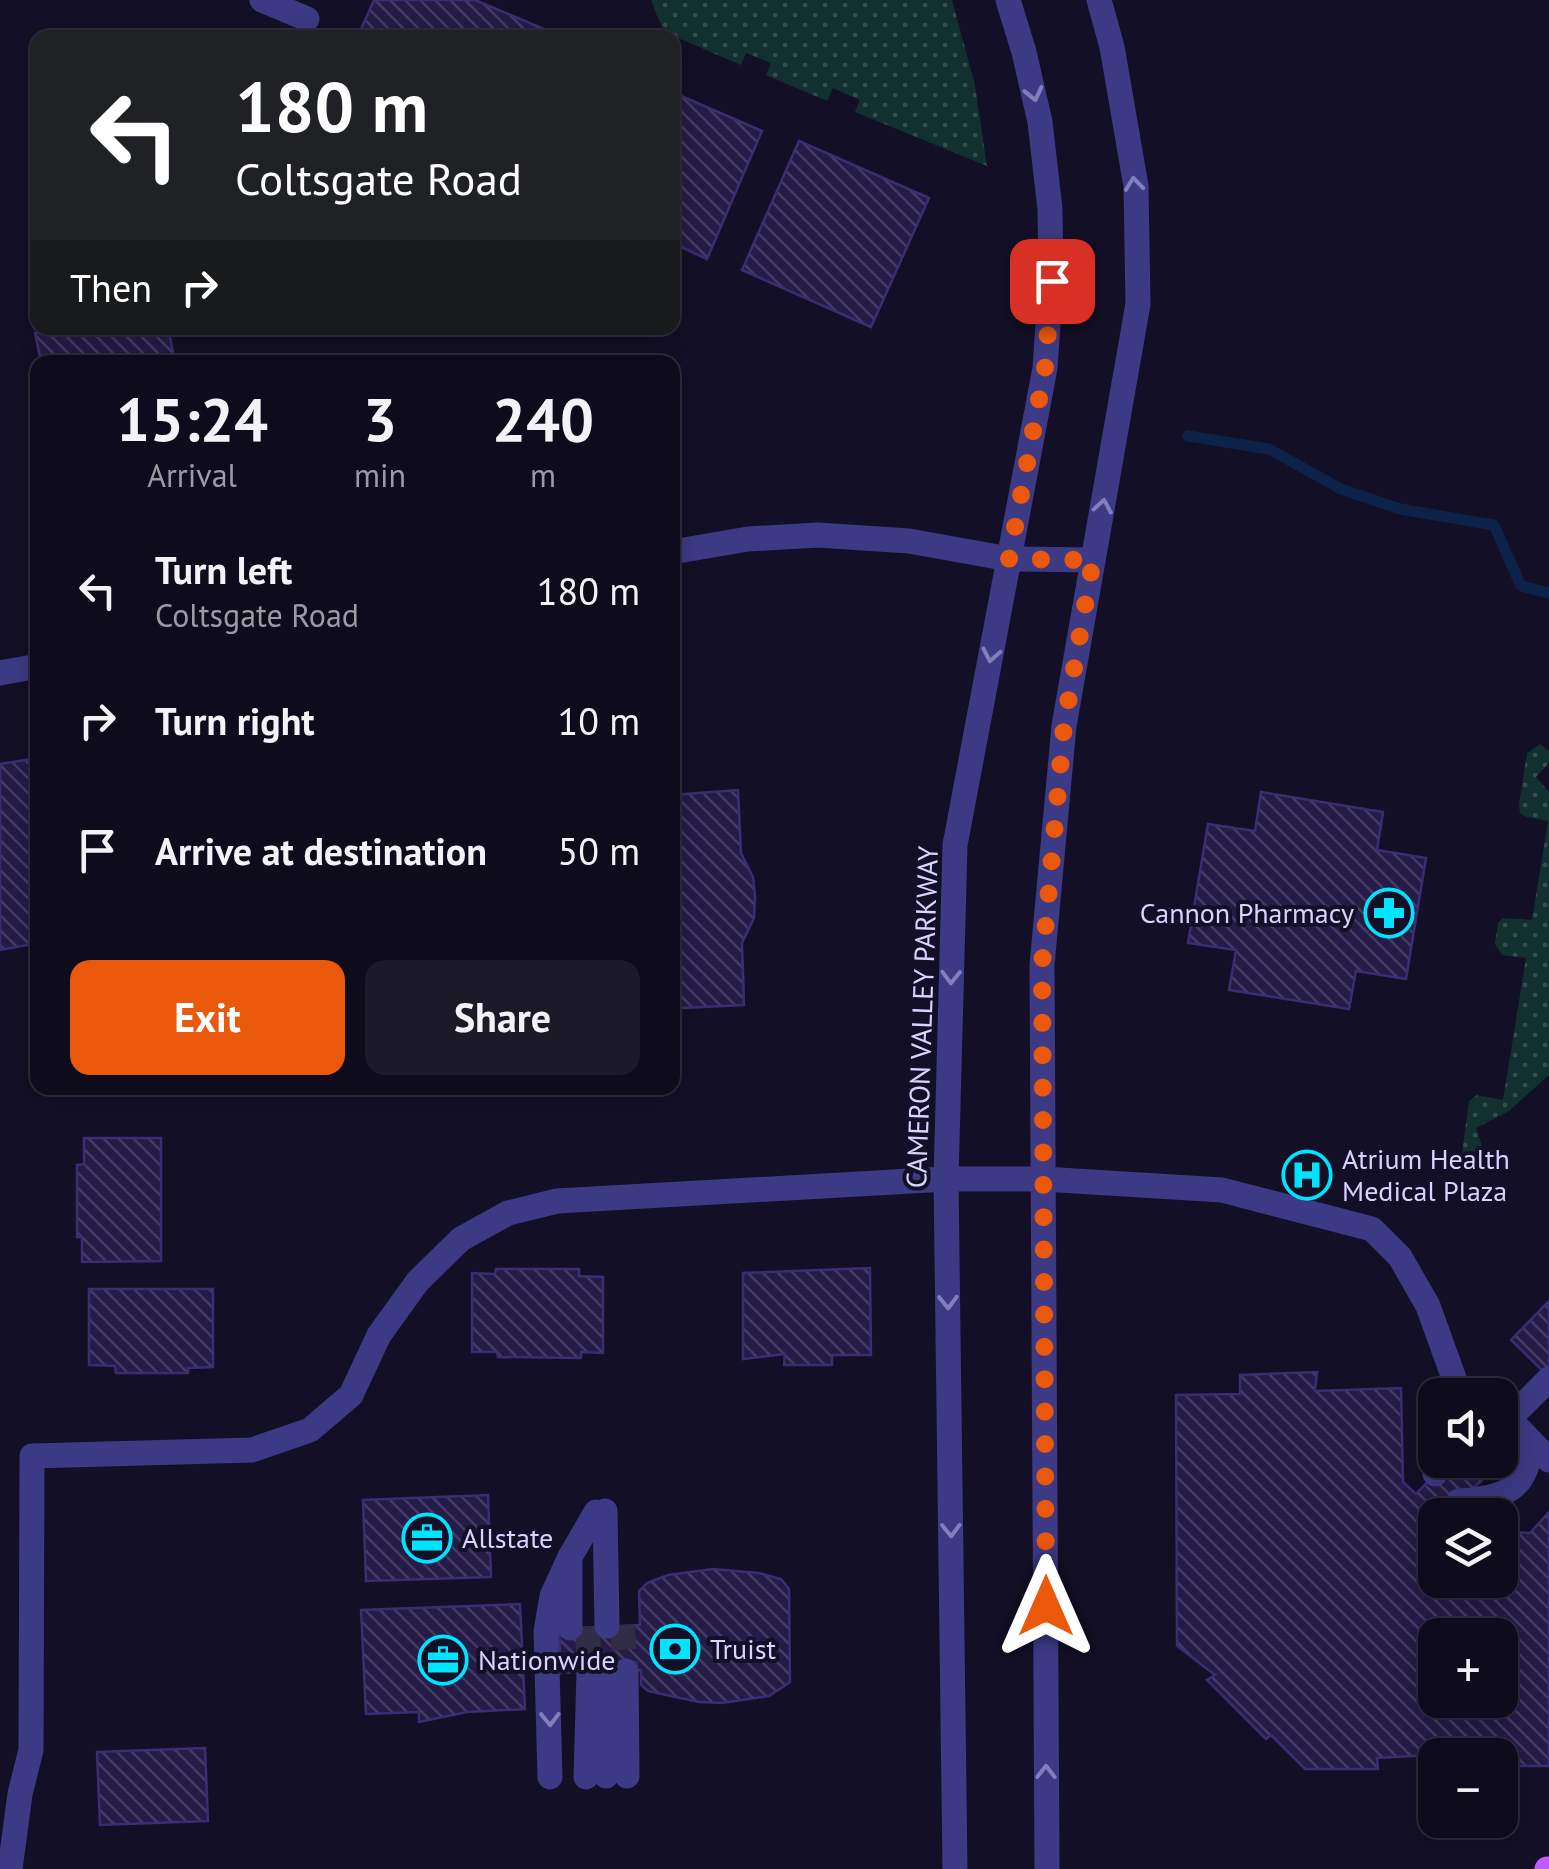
<!DOCTYPE html>
<html lang="en">
<head>
<meta charset="utf-8">
<style>
	body { margin:0; font-family:"PT Sans",sans-serif; background:#1c1929; color:#f1f3f6; height:100vh; display:flex; flex-direction:column; font-size:38px; white-space:nowrap }
	* { box-sizing:border-box; margin:0 }
	p { font-size:32px; color:#9b9ba3 }
	.icon { flex:none; width:55px; height:55px; fill:none; stroke:currentColor; stroke-width:2; stroke-linecap:round; stroke-linejoin:round }
	.map { position:relative; flex:1; overflow:hidden }
	.details { position:absolute; left:30px; top:355px; width:650px; height:740px; display:flex; flex-direction:column; background:#0e0b1c; border-radius:20px; box-shadow:0 5px 25px #0003,0 0 0 2px #2e2b3b }
	.details>* { flex:none }
	.guide { position:absolute; left:30px; top:30px; width:650px; height:305px; border-radius:20px; box-shadow:0 5px 25px #0003,0 0 0 2px #2e2b3b; background:#202124; color:#fff; overflow:hidden }
	.buttons { position:absolute; left:1418px; top:1378px; display:grid; gap:20px }
	.buttons a { display:grid; place-items:center; width:100px; height:100px; border-radius:20px; background:#0e0b1c; box-shadow:0 5px 25px #0003,0 0 0 2px #2e2b3b; font-size:50px }
	.pin { position:absolute; display:grid; place-items:center; width:85px; height:85px; color:#fff; margin:-42px; border-radius:20px; box-shadow:0 5px 15px #0006 }
	.me { position:absolute; width:110px; margin:-55px; rotate:0deg; stroke-linejoin:round; filter:drop-shadow(0 0 8px #0008) }
	.turn { display:flex; align-items:center; gap:35px; height:210px; padding:0 40px; font-size:45px }
	.turn .icon { width:130px; height:130px; stroke-width:2.5 }
	.turn b { display:block; font-size:70px; line-height:85px }
	.then { display:flex; align-items:center; height:95px; padding:0 40px; background:#0003; gap:20px; font-size:38px }
	.eta { display:flex; justify-content:space-evenly; align-items:center; height:170px; text-align:center }
	.eta b { font-size:60px; font-weight:700; line-height:70px }
	.primary-button { display:flex; gap:20px; margin-top:auto; padding:20px 40px }
	.primary-button a { flex:1; height:115px; border-radius:20px; background:#ea580c; color:#fff; font-size:40px; font-weight:700; line-height:115px; text-align:center }
	.primary-button a+a { background:#1c1929; color:#f1f3f6 }
	ul { padding:0; list-style:none }
	li { display:flex; align-items:center; gap:30px; height:130px; padding:0 40px }
	li div { flex:1 }
	li b { display:block; font-size:38px }
	li em { font-style:normal }
	.map>svg:first-child { display:block }
	.grass { fill:url(#grass-dots) }
	.lines { fill:none; stroke-linecap:round; stroke-linejoin:round }
	.stream { stroke:#0c2248; stroke-width:11 }
	.building { fill:url(#building-back-hatch); stroke:#3b2d73; stroke-width:2.5; fill-rule:evenodd }
	.minor-tunnel { stroke:#312d47; stroke-width:25; stroke-dasharray:25 12; stroke-linecap:butt }
	.minor { stroke:#3d3a85; stroke-width:25 }
	.major { stroke:#c25bff; stroke-width:25 }
	.oneway { stroke:#837fbc }
	.route { stroke:#ea580c; stroke-width:18; stroke-dasharray:0 32.4 }
	.labels { text-anchor:middle; stroke-width:8; stroke-linejoin:round; paint-order:stroke }
	.poi-label { font-size:28px; fill:#d9d4ff; stroke:#130f26; text-anchor:start }
	.street-label { font-size:28px; fill:#d9d4ff; stroke:#130f26 }
</style>
</head>
<body>
<div class="map">
<svg width="1549" height="1869" viewBox="0 0 1549 1869">
	<defs>
		<pattern id="grass-dots" width="8" height="8" patternUnits="userSpaceOnUse" patternTransform="scale(2.5)"><rect width="8" height="8" fill="#12302f"/><path d="M2 2h.1M6 6h.1" fill="none" stroke="#344d4e" stroke-width="1.8" stroke-linecap="round"/></pattern>
		<pattern id="building-back-hatch" width="6" height="6" patternUnits="userSpaceOnUse" patternTransform="scale(2.5)"><rect width="6" height="6" fill="#241b47"/><path d="M-1 5l2 2M0 0l6 6M5-1l2 2" fill="none" stroke="#433b63"/></pattern>
	</defs>
	<rect width="100%" height="100%" fill="#130f26"/>
	<g class="grass">
		<polygon points="651,0 952,0 975,85 987,166 855,112 860,100 833,88 827,101 766,75 771,63 746,53 741,65 664,32"/>
		<polygon points="1540,744 1549,751 1549,763 1536,777 1549,792 1549,1075 1509,1111 1476,1128 1484,1152 1482,1159 1465,1160 1462,1153 1469,1101 1477,1095 1503,1100 1526,958 1502,955 1495,944 1498,923 1503,918 1532,920 1548,821 1526,817 1520,813 1519,805 1527,753"/>
	</g>
	<g class="lines">
		<polyline class="stream" points="1188,436 1269,449 1341,489 1400,509 1494,525 1521,586 1549,593"/>
	</g>
	<g class="building">
		<polygon points="374,0 475,0 556,34 554,38 357,38"/>
		<polygon points="672,92 762,131 707,259 672,243"/>
		<polygon points="799,141 929,198 871,327 742,270"/>
		<polygon points="60,328 168,328 175,362 41,362 35,333"/>
		<polygon points="38,758 38,943 0,950 0,764"/>
		<polygon points="738,790 741,853 753,877 755,896 754,918 742,943 744,1005 682,1008 672,1013 672,795"/>
		<polygon points="1261,792 1383,812 1377,850 1426,858 1406,979 1356,971 1349,1009 1229,990 1236,950 1188,943 1208,824 1255,831"/>
		<polygon points="84,1138 161,1138 161,1261 82,1262 82,1237 77,1237 77,1165 84,1164"/>
		<polygon points="870,1268 871,1355 832,1355 832,1365 784,1365 785,1354 743,1359 743,1273"/>
		<polygon points="496,1269 579,1269 579,1276 603,1277 603,1353 581,1352 581,1358 498,1357 497,1352 472,1352 472,1273 495,1274"/>
		<polygon points="89,1289 213,1289 213,1367 188,1368 188,1373 116,1373 115,1366 89,1365"/>
		<polygon points="1549,1301 1549,1377 1511,1340"/>
		<path d="M1317,1372l-2,19 86,-3 2,94 13,12 32,-34h15l19,20 -37,35h-10v65h65v-48l30,1 19,-21v254h-49v-11h-18v-3l-105,6 1,11h-73l-34,-34 -5,4 -59,-59 8,-5 -38,-29 -1,-251 64,-1v-19zM1435,1635h65v65h-65z"/>
		<polygon points="488,1495 491,1577 366,1581 363,1500"/>
		<polygon points="713,1569 759,1573 781,1579 789,1589 790,1682 769,1696 722,1703 699,1702 648,1691 641,1685 641,1670 561,1673 559,1629 640,1625 639,1591 647,1583 668,1575"/>
		<polygon points="520,1604 525,1709 467,1712 419,1722 419,1712 366,1714 361,1610"/>
		<polygon points="205,1748 208,1821 100,1825 97,1752"/>
	</g>
	<g class="lines">
		<g class="minor-tunnel">
			<polyline points="622,1625 626,1671"/>
			<polyline points="588,1627 589,1672"/>
		</g>
		<g class="minor">
			<polyline points="262,0 307,19"/>
			<polyline points="672,552 748,539 818,535 909,541 1009,559 1093,560"/>
			<polyline points="0,673 38,666"/>
			<polyline points="1500,1409 1549,1460"/>
			<polyline points="1509,1419 1549,1379"/>
			<polyline points="1435,1474 1430,1441 1435,1424"/>
			<path d="M1459,1501c45,-3 69,-10 72,-59"/>
			<polyline points="605,1511 607,1626"/>
			<polyline points="570,1628 570,1557 596,1512"/>
			<polyline points="626,1671 627,1776"/>
			<polyline points="606,1776 607,1671"/>
			<polyline points="550,1777 546,1631 552,1596 570,1557"/>
			<polyline points="586,1777 589,1672"/>
			<polyline points="10,1869 20,1794 31,1750 32,1456 252,1450 310,1430 351,1395 379,1335 418,1281 461,1239 508,1213 557,1201 946,1179 1043,1179 1222,1190 1372,1229 1400,1257 1428,1306 1460,1395"/>
			<polyline points="955,1869 946,1179 955,845 1045,368 1051,281 1050,209 1040,122 1024,52 1008,0"/>
			<polyline points="1047,1869 1042,965 1064,726 1138,304 1136,186 1112,47 1099,0"/>
		</g>
		<polyline class="major" points="1547,1869 1549,1869"/>
	</g>
	<defs><path id="oneway-chevron" d="M-2-3.5L2.5 0L-2 3.5" fill="none" stroke-width="1.6" stroke-linecap="round" stroke-linejoin="round" transform="scale(2.5)"/></defs>
	<g class="oneway">
		<use href="#oneway-chevron" transform="translate(1034 94) rotate(77)"/>
		<use href="#oneway-chevron" transform="translate(1134 184) rotate(-96)"/>
		<use href="#oneway-chevron" transform="translate(1103 506) rotate(-80)"/>
		<use href="#oneway-chevron" transform="translate(991 655) rotate(101)"/>
		<use href="#oneway-chevron" transform="translate(951 977) rotate(91)"/>
		<use href="#oneway-chevron" transform="translate(948 1302) rotate(89)"/>
		<use href="#oneway-chevron" transform="translate(951 1530) rotate(89)"/>
		<use href="#oneway-chevron" transform="translate(550 1719) rotate(89)"/>
		<use href="#oneway-chevron" transform="translate(1046 1772) rotate(-90)"/>
	</g>
	<g class="lines">
		<polyline class="route" points="1046,1606 1042,965 1064,726 1093,560 1009,559 1045,368 1052,281"/>
	</g>
	<defs>
		<g id="pharmacy-ring" transform="scale(2.5)"><circle r="9.5" fill="#130f26" stroke="#00e5ff" stroke-width="1.5"/><path d="M-2-6h4v4h4v4h-4v4h-4v-4h-4v-4h4Z" fill="#00e5ff"/></g>
		<g id="hospital-ring" transform="scale(2.5)"><circle r="9.5" fill="#130f26" stroke="#00e5ff" stroke-width="1.5"/><path d="M-5-5h3v3.5h4V-5h3V5h-3V1.5h-4V5h-3Z" fill="#00e5ff"/></g>
		<g id="office-ring" transform="scale(2.5)"><circle r="9.5" fill="#130f26" stroke="#00e5ff" stroke-width="1.5"/><path d="M-6-3h4V-5.5h4V-3h4V5H-6ZM-1-4.5V-3h2v-1.5ZM-6 0V1H6V0Z" fill="#00e5ff"/></g>
		<g id="bank-ring" transform="scale(2.5)"><circle r="9.5" fill="#130f26" stroke="#00e5ff" stroke-width="1.5"/><path d="M-6-4H6V4H-6ZM0-2.3a2.3 2.3 0 1 0 0 4.6a2.3 2.3 0 1 0 0-4.6Z" fill="#00e5ff"/></g>
	</defs>
	<g fill-rule="evenodd">
		<use href="#pharmacy-ring" x="1389" y="913"/>
		<use href="#hospital-ring" x="1307" y="1175"/>
		<use href="#office-ring" x="427" y="1538"/>
		<use href="#bank-ring" x="675" y="1649"/>
		<use href="#office-ring" x="443" y="1660"/>
	</g>
	<g class="labels">
		<g class="poi-label">
			<text x="1354" y="923" text-anchor="end">Cannon Pharmacy</text>
			<text x="1342" y="1169">Atrium Health<tspan x="1342" dy="32">Medical Plaza</tspan></text>
			<text x="462" y="1548">Allstate</text>
			<text x="710" y="1659">Truist</text>
			<text x="478" y="1670">Nationwide</text>
		</g>
		<g class="street-label">
			<text transform="translate(922 1017) rotate(-88)" y="10">CAMERON VALLEY PARKWAY</text>
		</g>
	</g>
</svg>
<div class="buttons">
<a><svg class="icon" aria-label="sound" viewBox="0 0 24 24"><path d="M4 9h4l5-4v14l-5-4H4zM17 9q2 3 0 6"/></svg></a>
<a><svg class="icon" aria-label="layers" viewBox="0 0 24 24"><path d="M12 4l9 5-9 5-9-5zM3 14l9 5 9-5"/></svg></a>
<a>+</a>
<a>−</a>
</div>
<div class="pin" style="left:1052px;top:281px;background:#d93025"><svg class="icon" aria-label="arrive" viewBox="0 0 24 24"><path d="M6 21V4h12l-3 4 3 4H6"/></svg></div>
<svg class="me" style="left:1046px;top:1606px" viewBox="-20 -20 40 40"><path d="M0-17L14 15 0 8-14 15z" fill="#ea580c" stroke="#fff" stroke-width="4"/></svg>
<div class="guide">
<div class="turn"><svg class="icon" aria-label="left" viewBox="0 0 24 24"><path d="M17 20v-9H6M10 6l-5 5 5 5"/></svg><div><b>180 m</b>Coltsgate Road</div></div>
<div class="then">Then<svg class="icon" aria-label="right" viewBox="0 0 24 24"><path d="M7 20v-9h11M14 6l5 5-5 5"/></svg></div>
</div>
<section class="details">
<div class="eta">
<div><b>15:24</b><p>Arrival</p></div>
<div><b>3</b><p>min</p></div>
<div><b>240</b><p>m</p></div>
</div>
<ul>
<li><svg class="icon" aria-label="left" viewBox="0 0 24 24"><path d="M17 20v-9H6M10 6l-5 5 5 5"/></svg><div><b>Turn left</b><p>Coltsgate Road</p></div><em>180 m</em></li>
<li><svg class="icon" aria-label="right" viewBox="0 0 24 24"><path d="M7 20v-9h11M14 6l5 5-5 5"/></svg><div><b>Turn right</b></div><em>10 m</em></li>
<li><svg class="icon" aria-label="arrive" viewBox="0 0 24 24"><path d="M6 21V4h12l-3 4 3 4H6"/></svg><div><b>Arrive at destination</b></div><em>50 m</em></li>
</ul>
<div class="primary-button"><a>Exit</a><a>Share</a></div>
</section>
</div>
</body>
</html>
